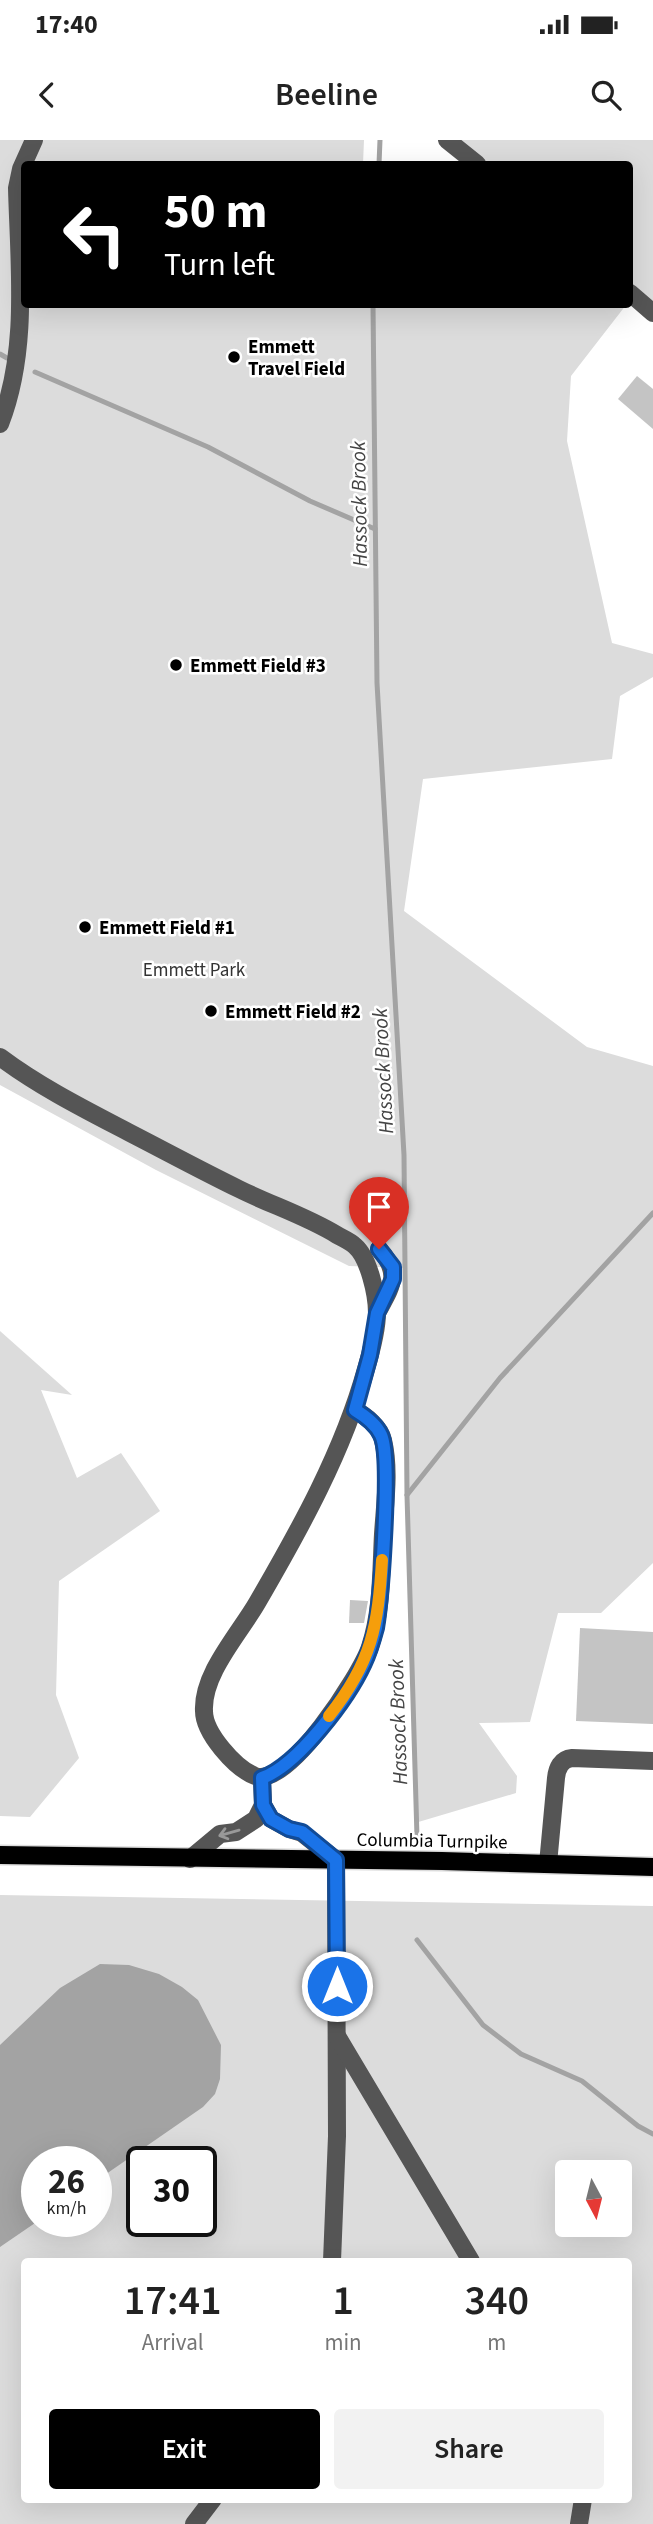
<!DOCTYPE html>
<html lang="en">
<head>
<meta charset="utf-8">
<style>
	body { margin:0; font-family:"Source Sans 3",sans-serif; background:#f2f2f2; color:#222; height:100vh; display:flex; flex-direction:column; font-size:26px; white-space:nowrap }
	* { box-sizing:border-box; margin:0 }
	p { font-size:23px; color:#767676 }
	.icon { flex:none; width:38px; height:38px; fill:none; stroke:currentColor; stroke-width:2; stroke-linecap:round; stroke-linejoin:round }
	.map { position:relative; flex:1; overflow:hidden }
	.details { position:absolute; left:21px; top:2118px; width:611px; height:245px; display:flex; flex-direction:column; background:#fff; border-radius:7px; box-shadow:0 7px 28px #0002 }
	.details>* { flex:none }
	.banner { position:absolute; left:21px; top:21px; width:612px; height:147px; border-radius:7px; box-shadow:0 7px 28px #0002; background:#000; color:#fff; overflow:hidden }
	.needle { width:46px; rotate:173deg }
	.controls { position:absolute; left:555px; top:2020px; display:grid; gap:14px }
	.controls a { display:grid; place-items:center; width:77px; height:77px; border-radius:7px; background:#fff; box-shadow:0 7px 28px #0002; font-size:35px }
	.speed { position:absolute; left:21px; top:2006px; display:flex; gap:14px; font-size:35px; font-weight:700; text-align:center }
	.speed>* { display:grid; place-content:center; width:91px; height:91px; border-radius:50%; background:#fff; box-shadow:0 7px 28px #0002; line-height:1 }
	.speed small { font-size:18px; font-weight:400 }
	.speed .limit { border:4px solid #111; border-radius:10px; background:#fff; color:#111 }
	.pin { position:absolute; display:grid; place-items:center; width:60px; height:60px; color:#fff; margin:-72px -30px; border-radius:50% 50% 50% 0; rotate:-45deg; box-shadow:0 0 7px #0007 }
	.pin .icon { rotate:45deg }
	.me { position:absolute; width:77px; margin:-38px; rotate:0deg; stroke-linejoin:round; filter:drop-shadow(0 0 5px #0008) }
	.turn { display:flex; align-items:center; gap:24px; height:147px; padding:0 28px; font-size:32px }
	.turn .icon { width:91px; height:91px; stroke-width:2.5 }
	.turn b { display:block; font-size:49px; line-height:60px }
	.eta { display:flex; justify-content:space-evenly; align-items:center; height:119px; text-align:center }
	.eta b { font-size:42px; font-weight:600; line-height:49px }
	.action { display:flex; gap:14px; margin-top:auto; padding:14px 28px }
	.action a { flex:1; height:80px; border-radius:7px; background:#000; color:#fff; font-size:28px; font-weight:600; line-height:80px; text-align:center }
	.action a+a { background:#f2f2f2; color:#222 }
	.status { display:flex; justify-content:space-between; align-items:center; height:49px; padding:0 35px; background:#fff; direction:ltr }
	.status svg { height:19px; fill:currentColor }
	header { display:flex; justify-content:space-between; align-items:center; height:91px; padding:0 28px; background:#fff; font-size:32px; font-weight:600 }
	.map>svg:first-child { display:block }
	.green { fill:#dcdcdc; fill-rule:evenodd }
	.water { fill:#a3a3a3 }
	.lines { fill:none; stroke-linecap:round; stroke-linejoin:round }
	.stream { stroke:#a3a3a3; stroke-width:5 }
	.building { fill:#c4c4c4 }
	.major-casing { stroke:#dbdbdb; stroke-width:21 }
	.minor { stroke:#555; stroke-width:18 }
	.major { stroke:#000; stroke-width:18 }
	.oneway { stroke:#999 }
	.route-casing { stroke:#114b97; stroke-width:18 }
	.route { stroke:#1a73e8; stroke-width:12 }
	.slow { stroke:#f59e0b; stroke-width:12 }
	.poi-dot { fill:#000; stroke:#fff; stroke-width:2.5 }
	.labels { text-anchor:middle; stroke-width:5; stroke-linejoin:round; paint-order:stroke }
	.poi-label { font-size:19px; font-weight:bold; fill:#000; stroke:#fff; text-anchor:start }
	.park-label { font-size:19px; fill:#333; stroke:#fff }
	.street-label { font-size:19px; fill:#000; stroke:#fff }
	.water-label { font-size:21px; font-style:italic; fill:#444; stroke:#fff }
</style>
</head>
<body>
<div class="status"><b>17:40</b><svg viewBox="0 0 49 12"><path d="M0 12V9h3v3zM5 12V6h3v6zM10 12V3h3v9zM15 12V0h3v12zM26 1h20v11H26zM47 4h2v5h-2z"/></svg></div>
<header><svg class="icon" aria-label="back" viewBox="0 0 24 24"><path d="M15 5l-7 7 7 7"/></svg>Beeline<svg class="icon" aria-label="search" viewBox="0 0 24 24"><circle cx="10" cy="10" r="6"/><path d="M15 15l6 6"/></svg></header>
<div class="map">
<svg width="653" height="2384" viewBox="0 0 653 2384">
	<rect width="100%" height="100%" fill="#fff"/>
	<g class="green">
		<polygon points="0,0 364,0 363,24 24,24 24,164 626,165 571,236 567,301 612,503 653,514 653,537 620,556 612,619 423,639 404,771 587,907 653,926 653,1423 601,1473 558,1473 530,1582 479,1583 517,1636 516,1653 415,1683 407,1232 407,1128 349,1126 156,1030 0,945"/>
		<polygon points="440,0 653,0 653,176 630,159 630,24 472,24"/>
		<polygon points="0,1191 72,1255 41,1250 77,1338 121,1313 160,1371 59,1441 56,1555 79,1618 30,1677 0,1676"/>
		<path d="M0,1755l653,11v618h-653zM37,2021h59v60h-59zM142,2021h59v60h-59zM567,2032h53v52h-53zM24,2121h604v238h-604z"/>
	</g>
	<polygon class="water" points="100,1824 129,1825 159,1834 182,1847 198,1860 221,1905 220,1939 215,1954 203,1967 96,2041 96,2021 37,2021 38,2081 0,2107 0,1905 60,1848"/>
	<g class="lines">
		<g class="stream">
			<polyline points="379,24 380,0"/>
			<polyline points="373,164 377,543 404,1015 407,1355 417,1697"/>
			<polyline points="0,214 7,218"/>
			<polyline points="35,232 208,307 310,361 375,389"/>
			<polyline points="407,1355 500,1238 653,1073"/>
			<polyline points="417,1800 483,1885 521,1914 582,1941 638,1986 653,1994"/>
		</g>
	</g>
	<g class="building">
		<polygon points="637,236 653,249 653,289 618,259"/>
		<polygon points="350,1460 368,1461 364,1483 349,1483"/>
		<polygon points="580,1488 653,1492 653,1584 576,1581"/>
	</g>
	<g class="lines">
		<g class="major-casing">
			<polyline id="major" points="0,1715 442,1721 653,1727"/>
		</g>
		<g class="minor">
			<polyline points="447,0 477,24"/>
			<polyline points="630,153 653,173"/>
			<path d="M0,284c29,-74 19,-158 17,-236l4,-19 13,-29"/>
			<path d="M0,917c40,30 86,53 130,76 37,19 72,38 109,56 32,16 67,27 98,46 5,3 13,6 18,11 14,12 22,49 22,67 0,18 -6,39 -11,56 -23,83 -66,160 -109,234 -18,31 -55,71 -53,108 0,22 31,57 51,65 33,13 106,-102 115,-129 12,-36 11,-76 13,-113 2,-31 7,-64 0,-94 -3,-13 -17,-24 -28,-30"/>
			<path d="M377,1173c14,-26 25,-39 2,-64"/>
			<polyline points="263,1665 271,1679 289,1689 302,1693 336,1720 337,1996 332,2121"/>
			<polyline points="190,1719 220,1694 236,1692 256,1679 263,1665 262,1638"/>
			<path d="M548,1724l8,-86c1,-10 5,-19 16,-20l81,3"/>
			<polyline points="337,1896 471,2121"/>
			<polyline points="194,2384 213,2359"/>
			<polyline points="579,2384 583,2359"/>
		</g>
		<use href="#major" class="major"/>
	</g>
	<defs><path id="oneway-shaft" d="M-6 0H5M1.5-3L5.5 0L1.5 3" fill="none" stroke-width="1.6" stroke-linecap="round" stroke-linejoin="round" transform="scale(1.75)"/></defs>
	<use class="oneway" href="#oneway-shaft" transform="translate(229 1693) rotate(164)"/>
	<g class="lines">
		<g class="route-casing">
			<path id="route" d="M337,1846l-1,-126 -34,-28 -13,-3 -18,-10 -8,-14 -1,-27c36,-13 86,-80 102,-115 5,-10 9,-24 12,-35 5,-30 16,-171 5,-193 -5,-11 -16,-19 -26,-25l15,-55 7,-42 16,-34v-12l-14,-18"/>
		</g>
		<use href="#route" class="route"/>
		<path class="slow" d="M329,1576c43,-54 49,-90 53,-156"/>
	</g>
	<g class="poi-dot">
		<circle cx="234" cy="217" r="7"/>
		<circle cx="176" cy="525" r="7"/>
		<circle cx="85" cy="787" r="7"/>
		<circle cx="211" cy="871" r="7"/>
	</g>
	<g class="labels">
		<g class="poi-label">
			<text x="248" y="213">Emmett<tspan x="248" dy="22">Travel Field</tspan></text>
			<text x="190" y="532">Emmett Field #3</text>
			<text x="99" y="794">Emmett Field #1</text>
			<text x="225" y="878">Emmett Field #2</text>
		</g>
		<g class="park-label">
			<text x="194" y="836">Emmett Park</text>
		</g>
		<g class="street-label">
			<text transform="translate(432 1700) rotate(1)" y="7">Columbia Turnpike</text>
		</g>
		<g class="water-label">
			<text transform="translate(359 364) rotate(-91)" y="7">Hassock Brook</text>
			<text transform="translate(383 931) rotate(-93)" y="7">Hassock Brook</text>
			<text transform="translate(398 1582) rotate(-92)" y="7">Hassock Brook</text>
		</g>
	</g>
</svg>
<div class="controls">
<a><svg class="needle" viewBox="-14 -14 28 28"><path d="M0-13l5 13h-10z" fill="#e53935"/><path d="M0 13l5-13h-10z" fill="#767676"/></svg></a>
</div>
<div class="speed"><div>26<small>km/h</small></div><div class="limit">30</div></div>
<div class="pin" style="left:379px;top:1109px;background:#d93025"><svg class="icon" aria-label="arrive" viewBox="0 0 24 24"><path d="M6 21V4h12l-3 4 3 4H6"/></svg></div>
<svg class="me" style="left:337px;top:1846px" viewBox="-20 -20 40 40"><circle r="17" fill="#1a73e8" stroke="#fff" stroke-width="3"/><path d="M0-11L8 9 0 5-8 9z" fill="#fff"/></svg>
<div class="banner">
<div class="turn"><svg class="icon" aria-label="left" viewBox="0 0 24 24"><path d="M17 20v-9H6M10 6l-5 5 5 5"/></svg><div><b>50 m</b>Turn left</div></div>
</div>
<section class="details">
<div class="eta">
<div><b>17:41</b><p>Arrival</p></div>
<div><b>1</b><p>min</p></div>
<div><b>340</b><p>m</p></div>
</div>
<div class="action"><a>Exit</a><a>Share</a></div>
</section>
</div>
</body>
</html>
